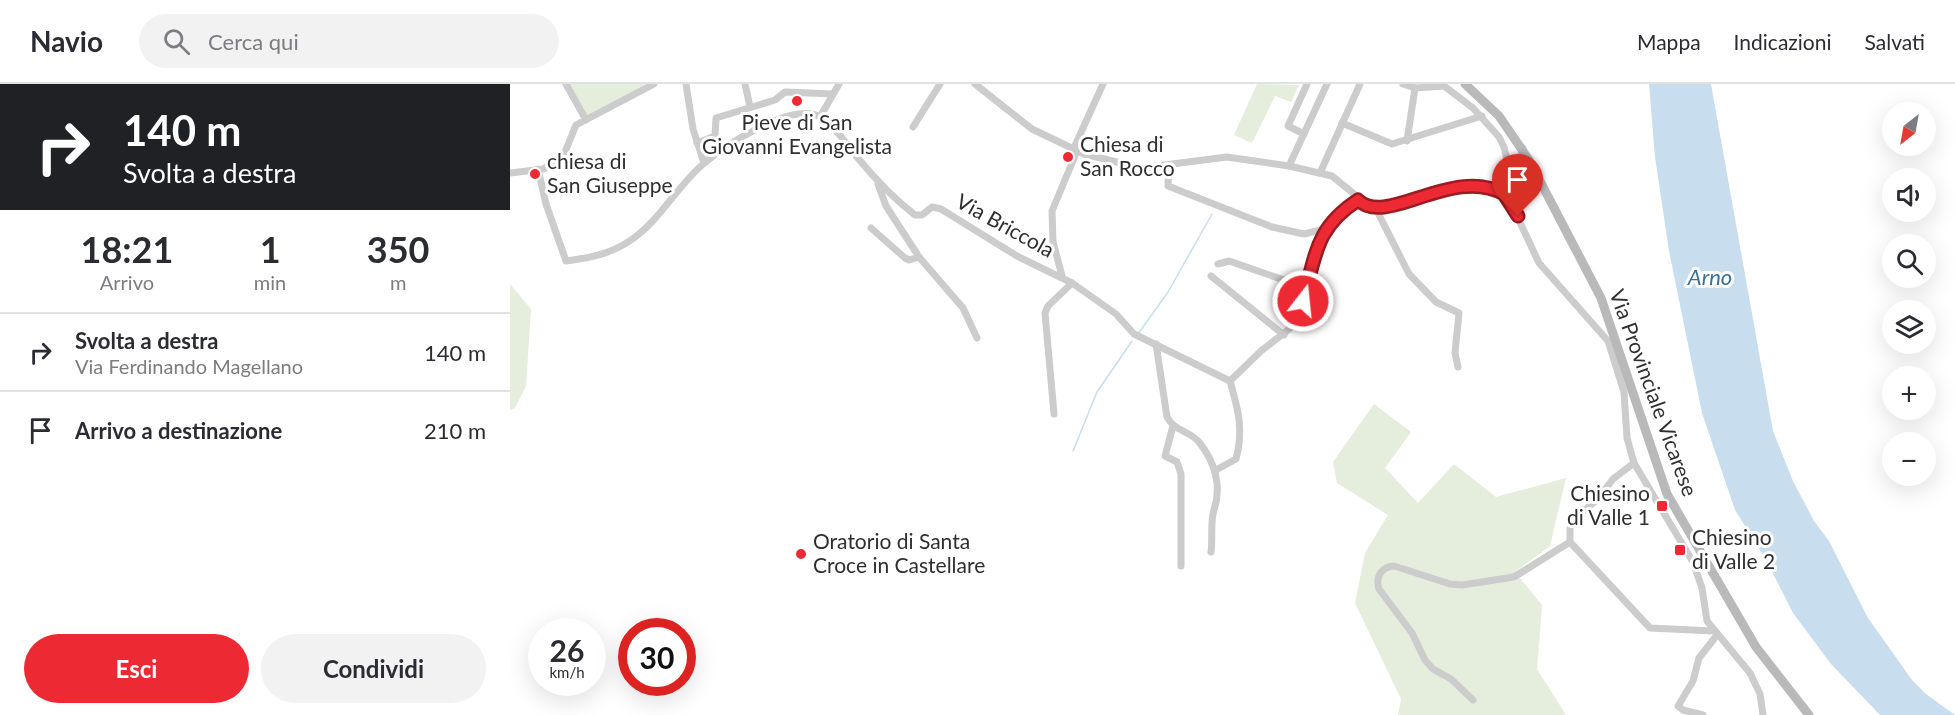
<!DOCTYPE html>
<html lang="it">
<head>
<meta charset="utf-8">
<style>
	body { margin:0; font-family:Lato,sans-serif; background:#f2f2f3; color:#2b2b33; height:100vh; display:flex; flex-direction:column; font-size:22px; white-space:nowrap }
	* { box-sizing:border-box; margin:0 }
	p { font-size:20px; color:#7c7c81 }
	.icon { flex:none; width:33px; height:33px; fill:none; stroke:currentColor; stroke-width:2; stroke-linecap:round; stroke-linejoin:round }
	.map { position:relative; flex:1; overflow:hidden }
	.details { display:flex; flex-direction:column; background:#fff; width:510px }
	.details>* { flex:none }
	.banner { background:#202124; color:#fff; overflow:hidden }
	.needle { width:39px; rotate:211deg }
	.fabs { position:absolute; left:1372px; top:18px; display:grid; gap:12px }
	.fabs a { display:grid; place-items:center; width:54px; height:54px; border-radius:50%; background:#fff; box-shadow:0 6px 24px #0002; font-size:30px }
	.speed { position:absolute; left:18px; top:534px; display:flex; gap:12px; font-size:30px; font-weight:700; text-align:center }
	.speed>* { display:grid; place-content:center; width:78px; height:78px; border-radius:50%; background:#fff; box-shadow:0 6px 24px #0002; line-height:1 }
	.speed small { font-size:15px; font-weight:400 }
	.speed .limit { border:9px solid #d22; background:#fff; color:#111 }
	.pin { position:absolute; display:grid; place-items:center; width:51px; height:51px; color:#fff; margin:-62px -26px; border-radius:50% 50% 50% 0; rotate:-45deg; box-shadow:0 0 6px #0007 }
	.pin .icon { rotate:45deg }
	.me { position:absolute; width:66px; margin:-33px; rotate:16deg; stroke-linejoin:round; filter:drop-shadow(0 0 4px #0008) }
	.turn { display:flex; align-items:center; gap:21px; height:126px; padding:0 24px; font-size:27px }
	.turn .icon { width:78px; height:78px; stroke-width:2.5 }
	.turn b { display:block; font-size:42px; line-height:51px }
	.eta { display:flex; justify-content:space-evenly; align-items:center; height:102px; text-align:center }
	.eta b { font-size:36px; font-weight:700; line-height:42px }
	.cta { display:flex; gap:12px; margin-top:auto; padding:12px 24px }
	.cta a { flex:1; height:69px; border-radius:36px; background:#ed2a33; color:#fff; font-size:24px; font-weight:700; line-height:69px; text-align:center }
	.cta a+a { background:#f2f2f3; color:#2b2b33 }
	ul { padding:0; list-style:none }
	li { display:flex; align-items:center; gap:18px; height:78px; padding:0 24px; border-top:2px solid #e1e1e2 }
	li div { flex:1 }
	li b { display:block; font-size:22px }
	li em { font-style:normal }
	header { display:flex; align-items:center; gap:36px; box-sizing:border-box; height:84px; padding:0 30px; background:#fff; border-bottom:2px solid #e1e1e2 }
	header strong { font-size:28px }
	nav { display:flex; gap:33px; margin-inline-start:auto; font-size:21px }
	.search { width:420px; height:54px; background:#f2f2f3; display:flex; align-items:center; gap:15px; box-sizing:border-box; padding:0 21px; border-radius:33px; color:#7c7c81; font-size:22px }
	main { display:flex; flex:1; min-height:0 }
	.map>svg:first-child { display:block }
	.green { fill:#e5eddc }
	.water { fill:#c8deee }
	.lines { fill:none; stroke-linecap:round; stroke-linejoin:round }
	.stream { stroke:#c8deee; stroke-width:1.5 }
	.minor { stroke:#ccc; stroke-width:7 }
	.secondary { stroke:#b9b9b9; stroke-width:9 }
	.route-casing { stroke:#9a1b21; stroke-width:15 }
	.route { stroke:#ed2a33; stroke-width:10 }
	.poi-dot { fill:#ed2a33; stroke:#fff; stroke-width:2 }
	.labels { text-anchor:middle; stroke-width:6; stroke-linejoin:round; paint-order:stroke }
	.poi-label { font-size:21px; fill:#2f2f2f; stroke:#fff; text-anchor:start }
	.street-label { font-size:21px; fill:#2f2f2f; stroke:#fff }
	.water-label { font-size:22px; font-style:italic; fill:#396f96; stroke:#fff }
</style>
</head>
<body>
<header>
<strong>Navio</strong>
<div class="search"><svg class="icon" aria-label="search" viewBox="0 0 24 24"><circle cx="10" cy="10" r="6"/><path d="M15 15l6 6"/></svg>Cerca qui</div>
<nav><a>Mappa</a><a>Indicazioni</a><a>Salvati</a></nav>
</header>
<main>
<section class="details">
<div class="banner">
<div class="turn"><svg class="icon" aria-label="right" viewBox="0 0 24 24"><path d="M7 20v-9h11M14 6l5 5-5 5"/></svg><div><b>140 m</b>Svolta a destra</div></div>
</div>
<div class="eta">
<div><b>18:21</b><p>Arrivo</p></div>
<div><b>1</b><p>min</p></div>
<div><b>350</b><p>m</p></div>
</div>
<ul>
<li><svg class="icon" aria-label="right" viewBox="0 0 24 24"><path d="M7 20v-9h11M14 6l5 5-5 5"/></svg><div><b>Svolta a destra</b><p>Via Ferdinando Magellano</p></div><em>140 m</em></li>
<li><svg class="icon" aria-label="arrive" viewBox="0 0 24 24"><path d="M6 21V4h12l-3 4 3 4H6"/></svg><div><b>Arrivo a destinazione</b></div><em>210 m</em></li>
</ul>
<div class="cta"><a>Esci</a><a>Condividi</a></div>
</section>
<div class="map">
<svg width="1445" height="631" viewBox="0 0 1445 631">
	<rect width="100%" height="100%" fill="#fff"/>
	<g class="green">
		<polygon points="59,0 136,0 77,34"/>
		<polygon points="747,0 789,1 781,18 765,12 742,59 724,51"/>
		<polygon points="0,200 21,225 16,302 5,324 0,326"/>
		<polygon points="864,320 901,348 875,384 908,419 944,380 986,413 1056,394 1040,462 1005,488 1032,521 1027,585 1056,631 888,631 891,615 845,519 855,469 878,431 827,399 823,378"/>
	</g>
	<polygon class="water" points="1139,0 1201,0 1263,347 1283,397 1304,437 1319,457 1358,534 1402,596 1416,610 1445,631 1370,631 1321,580 1283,529 1256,476 1225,426 1192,329 1159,167 1145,73"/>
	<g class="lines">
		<g class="stream">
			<polyline points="628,250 658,208 702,130"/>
			<polyline points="563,367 587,308 622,257"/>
		</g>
		<g class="minor">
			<polyline points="56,0 76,36"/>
			<polyline points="176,0 183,45 194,79"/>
			<polyline points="235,0 240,23"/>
			<polyline points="465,0 522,45 574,70 631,84 717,73 779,82 822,92 860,123 885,121 954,100 976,102 998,113 1029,179 1098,257 1114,308 1117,354 1124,379 1183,478 1192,504 1197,537 1240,589 1250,610 1253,631"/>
			<polyline points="893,0 905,4 934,2 963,24 989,53 994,63 1002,98"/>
			<polyline points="310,33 329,0"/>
			<polyline points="832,39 882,60 972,32"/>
			<polyline points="403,43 430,0"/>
			<polyline points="794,50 778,42 797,0"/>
			<polyline points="897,57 905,4"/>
			<polyline points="187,59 205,52 206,34 265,16 275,8 323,10"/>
			<polyline points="563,66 593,0"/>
			<polyline points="659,81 658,102 762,143 794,150 815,145"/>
			<polyline points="779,82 817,0"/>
			<path d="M28,85l8,35 20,57c23,-3 45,-7 65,-21 29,-20 45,-52 71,-75 21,-19 91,-64 118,-48 15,9 26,27 37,40 18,22 36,41 58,58h7l10,-8 9,2 76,47 55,27 44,31 18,20 96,47 31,-30 32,-25 32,-97 12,-14 21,-15"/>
			<polyline points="0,89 33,85 43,80 55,68 66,41 144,0"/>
			<polyline points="810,89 850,0"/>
			<polyline points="998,113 1013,64"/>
			<polyline points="865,123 899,190 926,218 949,229 945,269 948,283"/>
			<polyline points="361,144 395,174 399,176 409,173 376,122 368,100"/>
			<polyline points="409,173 453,224 467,254"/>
			<polyline points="708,180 719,177 797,204"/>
			<polyline points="552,192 543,158 542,127 567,67"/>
			<polyline points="701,192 774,251"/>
			<path d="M646,260l11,73c7,14 23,14 32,25 16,20 23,44 15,68 -4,11 -1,29 -3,42"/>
			<polyline points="544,330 535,229 538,222 562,199"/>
			<polyline points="663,342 655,372 667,378 671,390 671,482"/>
			<polyline points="1124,379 1103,395 1088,415 1065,434 1060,444 1060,458 1140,544 1203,547"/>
			<path d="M706,386l20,-11c8,-29 2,-50 -6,-78"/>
			<path d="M963,616l-22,-21 -18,-10 -8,-9 -13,-27 -33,-44c-4,-13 3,-22 15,-23l56,18 12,1 52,-8 56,-35"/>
			<polyline points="1193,631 1173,626 1168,622 1183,597 1189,574 1207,551"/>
		</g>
		<polyline class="secondary" points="955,0 989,32 1019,76 1091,214 1157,410 1246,563 1299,631"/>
	</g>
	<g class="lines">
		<g class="route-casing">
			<path id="route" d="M793,217c13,-46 12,-73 55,-101 28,28 95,-35 146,-6l14,22"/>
		</g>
		<use href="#route" class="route"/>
	</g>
	<g class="poi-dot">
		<circle cx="287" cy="17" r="6"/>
		<circle cx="558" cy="73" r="6"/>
		<circle cx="25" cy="90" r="6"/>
		<rect x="1146" y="416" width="12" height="12" rx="3"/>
		<rect x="1164" y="460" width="12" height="12" rx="3"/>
		<circle cx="291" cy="470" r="6"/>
	</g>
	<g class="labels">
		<g class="poi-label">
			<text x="287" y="46" text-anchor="middle">Pieve di San<tspan x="287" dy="24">Giovanni Evangelista</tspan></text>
			<text x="570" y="68">Chiesa di<tspan x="570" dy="24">San Rocco</tspan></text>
			<text x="37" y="85">chiesa di<tspan x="37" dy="24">San Giuseppe</tspan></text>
			<text x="1140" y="417" text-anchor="end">Chiesino<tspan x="1140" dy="24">di Valle 1</tspan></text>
			<text x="1182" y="461">Chiesino<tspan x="1182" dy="24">di Valle 2</tspan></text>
			<text x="303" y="465">Oratorio di Santa<tspan x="303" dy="24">Croce in Castellare</tspan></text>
		</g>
		<g class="street-label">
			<text transform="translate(495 142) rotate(29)" y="7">Via Briccola</text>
			<text transform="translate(1143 309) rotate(70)" y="7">Via Provinciale Vicarese</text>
		</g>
		<g class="water-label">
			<text x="1200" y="201">Arno</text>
		</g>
	</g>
</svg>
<div class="fabs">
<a><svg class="needle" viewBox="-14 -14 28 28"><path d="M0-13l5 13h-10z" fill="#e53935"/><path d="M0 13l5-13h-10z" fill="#7c7c81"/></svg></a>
<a><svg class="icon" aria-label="sound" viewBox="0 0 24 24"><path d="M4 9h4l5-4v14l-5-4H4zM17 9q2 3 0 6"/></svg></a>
<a><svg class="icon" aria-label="search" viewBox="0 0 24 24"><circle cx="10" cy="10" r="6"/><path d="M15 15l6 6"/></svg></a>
<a><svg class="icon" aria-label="layers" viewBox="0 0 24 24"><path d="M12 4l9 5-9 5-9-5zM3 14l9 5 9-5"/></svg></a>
<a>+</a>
<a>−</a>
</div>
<div class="speed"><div>26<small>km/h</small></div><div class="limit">30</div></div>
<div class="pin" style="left:1008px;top:132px;background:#d93025"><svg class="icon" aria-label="arrive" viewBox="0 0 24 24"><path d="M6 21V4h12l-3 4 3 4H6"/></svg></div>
<svg class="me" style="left:793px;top:217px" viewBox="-20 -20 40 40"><circle r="17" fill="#ed2a33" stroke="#fff" stroke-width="3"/><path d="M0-11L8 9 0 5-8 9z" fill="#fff"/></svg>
</div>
</main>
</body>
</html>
